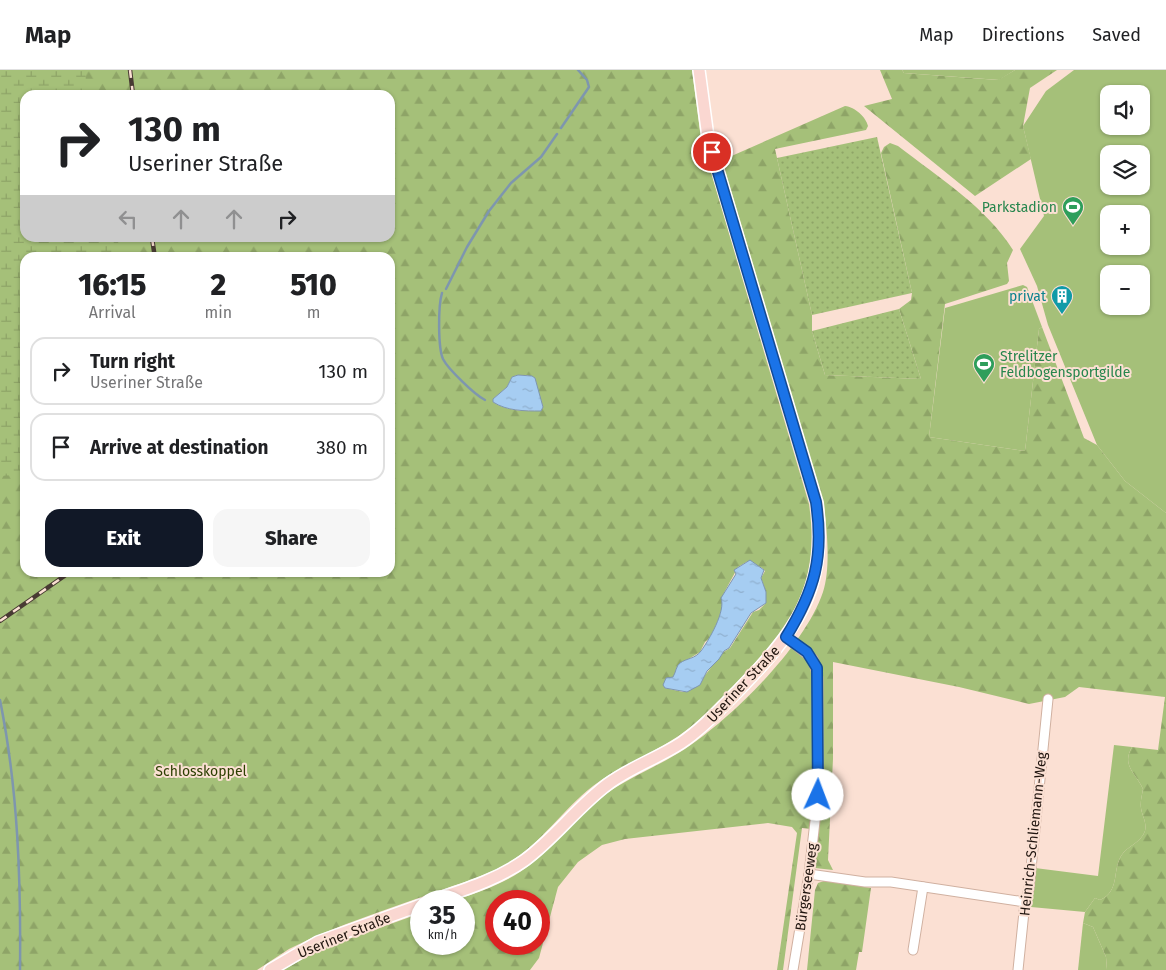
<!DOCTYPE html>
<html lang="en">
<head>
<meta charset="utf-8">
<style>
	body { margin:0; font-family:"Fira Sans",sans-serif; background:#f6f6f6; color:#202124; height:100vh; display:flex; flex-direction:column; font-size:19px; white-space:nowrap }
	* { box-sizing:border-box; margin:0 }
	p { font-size:16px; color:#757577 }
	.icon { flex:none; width:28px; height:28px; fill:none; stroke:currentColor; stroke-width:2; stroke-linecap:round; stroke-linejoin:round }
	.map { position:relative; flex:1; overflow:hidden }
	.sheet { position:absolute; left:20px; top:182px; width:375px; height:325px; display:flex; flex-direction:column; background:#fff; border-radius:15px; box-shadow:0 1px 4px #0004 }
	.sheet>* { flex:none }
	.hud { position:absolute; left:20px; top:20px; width:375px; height:152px; border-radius:15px; box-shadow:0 1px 4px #0004; background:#fff; color:#202124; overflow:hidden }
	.controls { position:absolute; left:1100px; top:15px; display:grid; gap:10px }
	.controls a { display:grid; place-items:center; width:50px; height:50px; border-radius:10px; background:#fff; box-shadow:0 1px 4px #0004; font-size:25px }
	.speed { position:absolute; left:410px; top:820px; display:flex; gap:10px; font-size:25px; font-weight:700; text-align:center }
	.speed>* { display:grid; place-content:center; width:65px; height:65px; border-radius:50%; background:#fff; box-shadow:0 1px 4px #0004; line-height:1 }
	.speed small { font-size:12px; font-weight:400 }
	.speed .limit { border:8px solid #d22; background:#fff; color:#111 }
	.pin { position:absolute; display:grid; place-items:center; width:42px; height:42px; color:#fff; margin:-21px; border:2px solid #fff; border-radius:50%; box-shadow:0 1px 5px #0007 }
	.me { position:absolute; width:55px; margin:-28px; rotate:2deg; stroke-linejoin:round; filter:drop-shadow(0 0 4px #0008) }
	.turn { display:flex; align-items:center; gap:18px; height:105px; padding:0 25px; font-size:22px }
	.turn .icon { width:65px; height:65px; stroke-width:2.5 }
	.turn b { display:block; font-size:35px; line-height:42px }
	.lanes { display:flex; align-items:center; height:48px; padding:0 25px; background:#0003; justify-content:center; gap:25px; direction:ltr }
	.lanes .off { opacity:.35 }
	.eta { display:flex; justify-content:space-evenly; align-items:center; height:85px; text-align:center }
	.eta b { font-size:30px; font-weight:800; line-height:35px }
	.cta { display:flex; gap:10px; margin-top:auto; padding:10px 25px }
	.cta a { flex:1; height:58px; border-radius:15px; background:#111827; color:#fff; font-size:20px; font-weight:800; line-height:58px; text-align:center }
	.cta a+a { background:#f6f6f6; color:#202124 }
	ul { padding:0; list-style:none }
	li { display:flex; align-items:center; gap:15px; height:68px; margin:0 10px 8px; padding:0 15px; border:2px solid #e0e0e0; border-radius:15px }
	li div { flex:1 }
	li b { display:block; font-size:19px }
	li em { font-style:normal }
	header { display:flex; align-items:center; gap:30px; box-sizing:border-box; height:70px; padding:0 25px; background:#fff; border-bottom:1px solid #e0e0e0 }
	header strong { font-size:24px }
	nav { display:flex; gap:28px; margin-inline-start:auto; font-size:18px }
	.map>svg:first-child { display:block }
	.grass { fill:#a5c079; fill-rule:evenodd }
	.forest { fill:url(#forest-firs); fill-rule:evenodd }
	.wetland { fill:url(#wetland-marsh) }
	.park { fill:url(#park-dots) }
	.water { fill:url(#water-ripples); stroke:#7e96ae }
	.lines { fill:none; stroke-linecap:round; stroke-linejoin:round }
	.stream { stroke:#7e96ae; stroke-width:2.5 }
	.minor-casing { stroke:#d0b0a0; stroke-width:11 }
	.major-casing { stroke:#fff; stroke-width:14 }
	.minor { stroke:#fff; stroke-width:9 }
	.major { stroke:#fad7d1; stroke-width:11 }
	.rail-casing { stroke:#483a33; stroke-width:4.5 }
	.rail { stroke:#fbe0d3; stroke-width:2.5; stroke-dasharray:8; stroke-linecap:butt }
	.route-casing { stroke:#114b97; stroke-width:12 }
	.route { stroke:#1a73e8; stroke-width:9 }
	.labels { text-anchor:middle; stroke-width:4; stroke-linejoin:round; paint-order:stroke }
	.leisure-label { font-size:14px; fill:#27864d; stroke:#fbe0d3; text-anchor:end }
	.culture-label { font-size:14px; fill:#0d838f; stroke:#fbe0d3; text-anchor:end }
	.street-label { font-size:14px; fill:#20150f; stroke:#fbe0d3 }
	.park-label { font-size:14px; fill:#2d3f02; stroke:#fbe0d3 }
</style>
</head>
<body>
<header>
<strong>Map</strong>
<nav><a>Map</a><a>Directions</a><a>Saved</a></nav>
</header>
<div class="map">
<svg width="1166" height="900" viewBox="0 0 1166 900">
	<defs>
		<pattern id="forest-firs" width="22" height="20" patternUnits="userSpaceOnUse" patternTransform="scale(1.25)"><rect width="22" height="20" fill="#a5c079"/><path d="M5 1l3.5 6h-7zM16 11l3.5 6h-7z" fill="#8ea467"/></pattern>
		<pattern id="wetland-marsh" width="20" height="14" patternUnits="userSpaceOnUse" patternTransform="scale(1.25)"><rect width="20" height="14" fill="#a5c079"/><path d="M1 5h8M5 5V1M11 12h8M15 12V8" fill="none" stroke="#8ea467"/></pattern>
		<pattern id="park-dots" width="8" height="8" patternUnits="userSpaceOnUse" patternTransform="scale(1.25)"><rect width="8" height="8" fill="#a5c079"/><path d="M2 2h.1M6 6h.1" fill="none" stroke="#8ea467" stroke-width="1.8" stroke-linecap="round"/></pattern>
		<pattern id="water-ripples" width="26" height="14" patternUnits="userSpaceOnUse" patternTransform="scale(1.25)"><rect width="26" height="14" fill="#a6cdf2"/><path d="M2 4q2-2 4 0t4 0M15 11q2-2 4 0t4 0" fill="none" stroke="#8fafce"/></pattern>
	</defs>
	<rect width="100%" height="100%" fill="#fbe0d3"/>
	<g class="grass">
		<polygon points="902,0 1015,0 999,10 904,3"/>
		<path d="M1074,0h92v443l-41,-32 -28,-36 -49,-120 -11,-39 -17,-37 24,-33 -21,-90 23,-35zM1109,24h32v32h-32zM1109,84h32v32h-32zM1109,144h32v32h-32zM1109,204h32v32h-32z"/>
		<polygon points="1023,215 1027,217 1042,257 1039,259 1025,381 929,367 945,238"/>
		<path d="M1114,675l18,2c-11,19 4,26 11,42 -1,6 -3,13 -2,19 1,8 6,14 4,23 -4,12 -18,15 -24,25 -9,16 -1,35 -21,44l-5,-2 -10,14 -54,-5 4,-39 63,8z"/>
		<polygon points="1083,853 1093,857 1106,887 1107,900 1078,900"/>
	</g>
	<g class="forest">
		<path d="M0,0h692l9,69 108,365c12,84 -20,124 -76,182 -18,18 -35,37 -56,51 -27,18 -58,29 -84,49 -32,25 -54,61 -90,80 -21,11 -45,18 -67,26 -40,14 -81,28 -120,44l-27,13 -32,21h-257zM25,25h365v143h-365zM25,188h365v314h-365zM518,305h10l15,32 -3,4c-18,0 -33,0 -47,-9v-3l14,-12 5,-10zM748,491l14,7 3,3 -4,7 5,14v11l-7,7 -6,2 -23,36 -8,5 -26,34 -13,5 -18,-4 -1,-5 9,-6 14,-17 13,-8 5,-10 9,-8 9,-29 -1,-7 3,-7 13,-24z"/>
		<polygon points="880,0 902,0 904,3 998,10 1015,0 1057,0 1030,18 1023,56 1031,89 975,126 864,36 892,29"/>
		<path d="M845,36c10,1 21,11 23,20l-2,4 -91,19 37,166v16l13,44 96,4 -22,-70 12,-9 1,-7 -31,-140 3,-6 6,-4 8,3c40,31 88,61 115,104l-6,13 2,18 -2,3 -62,20 -16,133 96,14 14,-122 3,-2 42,111 13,7 28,36 41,32v457h-59l-1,-13 -13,-30 -10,-4 2,-11 10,-14 5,2c20,-9 12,-28 21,-44 6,-10 20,-13 24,-25 2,-9 -3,-15 -4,-23 -1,-6 1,-13 2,-19 -7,-16 -22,-23 -11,-42l26,3 7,-53 -86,-10 -14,10 -36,7 -70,-17 -126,-25v97l-5,101 5,10 -27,-3 5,-38 -9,-1 -19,142h-6l20,-137 -5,-6 -24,-4 -143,16 -23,6 -24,17 -20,25 -19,71 -9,12h-247l38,-21 100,-36v31h43v-43h-11c27,-9 56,-19 78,-37 27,-21 47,-49 75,-70 25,-18 53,-28 79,-45 47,-31 120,-103 138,-157 8,-24 4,-66 0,-91l-100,-337 4,-6zM496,831h43v43h-43z"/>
		<polygon points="824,811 871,818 862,882 859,882 856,900 807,900 815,820 818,813"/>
	</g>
	<polygon class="wetland" points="0,0 85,0 87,25 25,25 25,168 117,168 122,187 25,188 25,404 0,406"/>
	<g class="park">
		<polygon points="877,67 912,223 812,245 777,88"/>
		<polygon points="899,239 921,309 825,305 812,261"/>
	</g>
	<g class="water">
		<path d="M518,305l14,1 3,2 8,29 -2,4c-17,0 -34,0 -48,-9v-3l14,-12 5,-10z"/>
		<path d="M750,490l14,10 -3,8 5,14v11l-15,10 -22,35 -5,3 -5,8 -12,12 -7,14 -13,7 -22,-4 -2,-3 3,-7 7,-1c3,-5 3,-11 7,-14 7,-5 15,-4 21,-12 8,-11 25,-40 20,-53l15,-24 -2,-4z"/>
	</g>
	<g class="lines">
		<g class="stream">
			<polyline points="561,58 589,17 587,10 578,0"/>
			<polyline points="446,219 467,177 489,141 511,113 541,87 557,64"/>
			<path d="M442,223c-4,13 -4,55 1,66 5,10 32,36 42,41"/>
			<path d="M0,630c18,89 21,180 20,270"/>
		</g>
		<g class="minor-casing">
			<g id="minor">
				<polyline points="786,567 813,589 818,608 818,725 809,804 793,900"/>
				<polyline points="809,804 865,812 891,812 1025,832"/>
				<polyline points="913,880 923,817"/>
				<polyline points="1018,900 1025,832 1029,819 1048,629"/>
			</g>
		</g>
		<g class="major-casing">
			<g id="major">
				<path d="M431,831c32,-11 66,-21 94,-41 30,-22 53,-54 83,-76 23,-17 50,-26 73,-41 21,-14 38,-33 56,-51 58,-60 91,-101 80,-189l-109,-366 -9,-67"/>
				<polyline points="270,900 318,872 421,835"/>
			</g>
		</g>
		<use href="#minor" class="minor"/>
		<use href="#major" class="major"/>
		<g class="rail-casing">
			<g id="rail">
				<polyline points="130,0 133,25"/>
				<polyline points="152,168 155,188"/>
				<polyline points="0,551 70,502"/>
			</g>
		</g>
		<use href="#rail" class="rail"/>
	</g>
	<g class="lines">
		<g class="route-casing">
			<path id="route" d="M712,82l104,350c8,55 -1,88 -30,135l21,15 10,16 1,127"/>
		</g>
		<use href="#route" class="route"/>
	</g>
	<defs>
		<g id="stadium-pin" transform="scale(1.125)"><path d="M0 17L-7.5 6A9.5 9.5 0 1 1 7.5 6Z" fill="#2e9e5b" stroke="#fbe0d3"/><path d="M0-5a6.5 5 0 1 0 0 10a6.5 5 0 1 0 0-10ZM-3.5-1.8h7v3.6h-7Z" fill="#fff"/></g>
		<g id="building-pin" transform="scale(1.125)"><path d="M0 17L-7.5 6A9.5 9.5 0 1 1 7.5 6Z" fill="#0f9aa8" stroke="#fbe0d3"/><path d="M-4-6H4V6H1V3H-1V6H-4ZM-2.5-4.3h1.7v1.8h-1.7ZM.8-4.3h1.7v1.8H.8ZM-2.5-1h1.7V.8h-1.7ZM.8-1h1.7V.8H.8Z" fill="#fff"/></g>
	</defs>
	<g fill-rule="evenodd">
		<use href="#stadium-pin" x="1073" y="137"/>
		<use href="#building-pin" x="1062" y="226"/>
		<use href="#stadium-pin" x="984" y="294"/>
	</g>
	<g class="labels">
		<g class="leisure-label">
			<text x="1057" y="142">Parkstadion</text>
			<text x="1000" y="291" text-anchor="start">Strelitzer<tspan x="1000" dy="16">Feldbogensportgilde</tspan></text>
		</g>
		<g class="culture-label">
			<text x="1046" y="231">privat</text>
		</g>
		<g class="street-label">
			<text transform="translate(743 614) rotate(-47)" y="5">Useriner Straße</text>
			<text transform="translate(1033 764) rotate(-84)" y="5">Heinrich-Schliemann-Weg</text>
			<text transform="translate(806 817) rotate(-82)" y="5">Bürgerseeweg</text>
			<text transform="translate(344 865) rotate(-22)" y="5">Useriner Straße</text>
		</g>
		<g class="park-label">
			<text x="201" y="706">Schlosskoppel</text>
		</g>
	</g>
</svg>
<div class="controls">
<a><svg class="icon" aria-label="sound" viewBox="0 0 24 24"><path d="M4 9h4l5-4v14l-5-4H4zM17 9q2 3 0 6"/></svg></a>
<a><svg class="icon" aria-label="layers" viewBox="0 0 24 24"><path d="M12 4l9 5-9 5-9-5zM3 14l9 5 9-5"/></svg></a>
<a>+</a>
<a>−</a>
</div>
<div class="speed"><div>35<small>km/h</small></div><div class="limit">40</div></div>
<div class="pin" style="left:712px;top:82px;background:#d93025"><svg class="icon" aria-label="arrive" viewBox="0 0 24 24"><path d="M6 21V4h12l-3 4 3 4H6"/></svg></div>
<svg class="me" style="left:818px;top:725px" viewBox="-20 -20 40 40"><circle r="19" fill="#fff"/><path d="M0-13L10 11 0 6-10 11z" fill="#1a73e8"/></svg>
<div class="hud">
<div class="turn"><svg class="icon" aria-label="right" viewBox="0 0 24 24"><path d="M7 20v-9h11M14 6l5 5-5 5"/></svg><div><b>130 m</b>Useriner Straße</div></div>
<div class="lanes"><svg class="icon off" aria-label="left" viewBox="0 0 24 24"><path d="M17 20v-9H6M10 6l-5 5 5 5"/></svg><svg class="icon off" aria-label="ahead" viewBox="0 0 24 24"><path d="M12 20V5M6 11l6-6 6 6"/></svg><svg class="icon off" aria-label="ahead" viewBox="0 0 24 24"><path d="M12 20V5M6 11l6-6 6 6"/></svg><svg class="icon" aria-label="right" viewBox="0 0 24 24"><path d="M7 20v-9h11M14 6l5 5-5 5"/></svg></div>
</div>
<section class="sheet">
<div class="eta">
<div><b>16:15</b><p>Arrival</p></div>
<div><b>2</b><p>min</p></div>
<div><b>510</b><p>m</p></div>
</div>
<ul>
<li><svg class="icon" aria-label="right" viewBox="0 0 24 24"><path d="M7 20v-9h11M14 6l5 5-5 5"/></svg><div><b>Turn right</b><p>Useriner Straße</p></div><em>130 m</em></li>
<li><svg class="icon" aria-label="arrive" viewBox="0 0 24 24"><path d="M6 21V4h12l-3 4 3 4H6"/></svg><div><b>Arrive at destination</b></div><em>380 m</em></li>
</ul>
<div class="cta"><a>Exit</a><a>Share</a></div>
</section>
</div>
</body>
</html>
